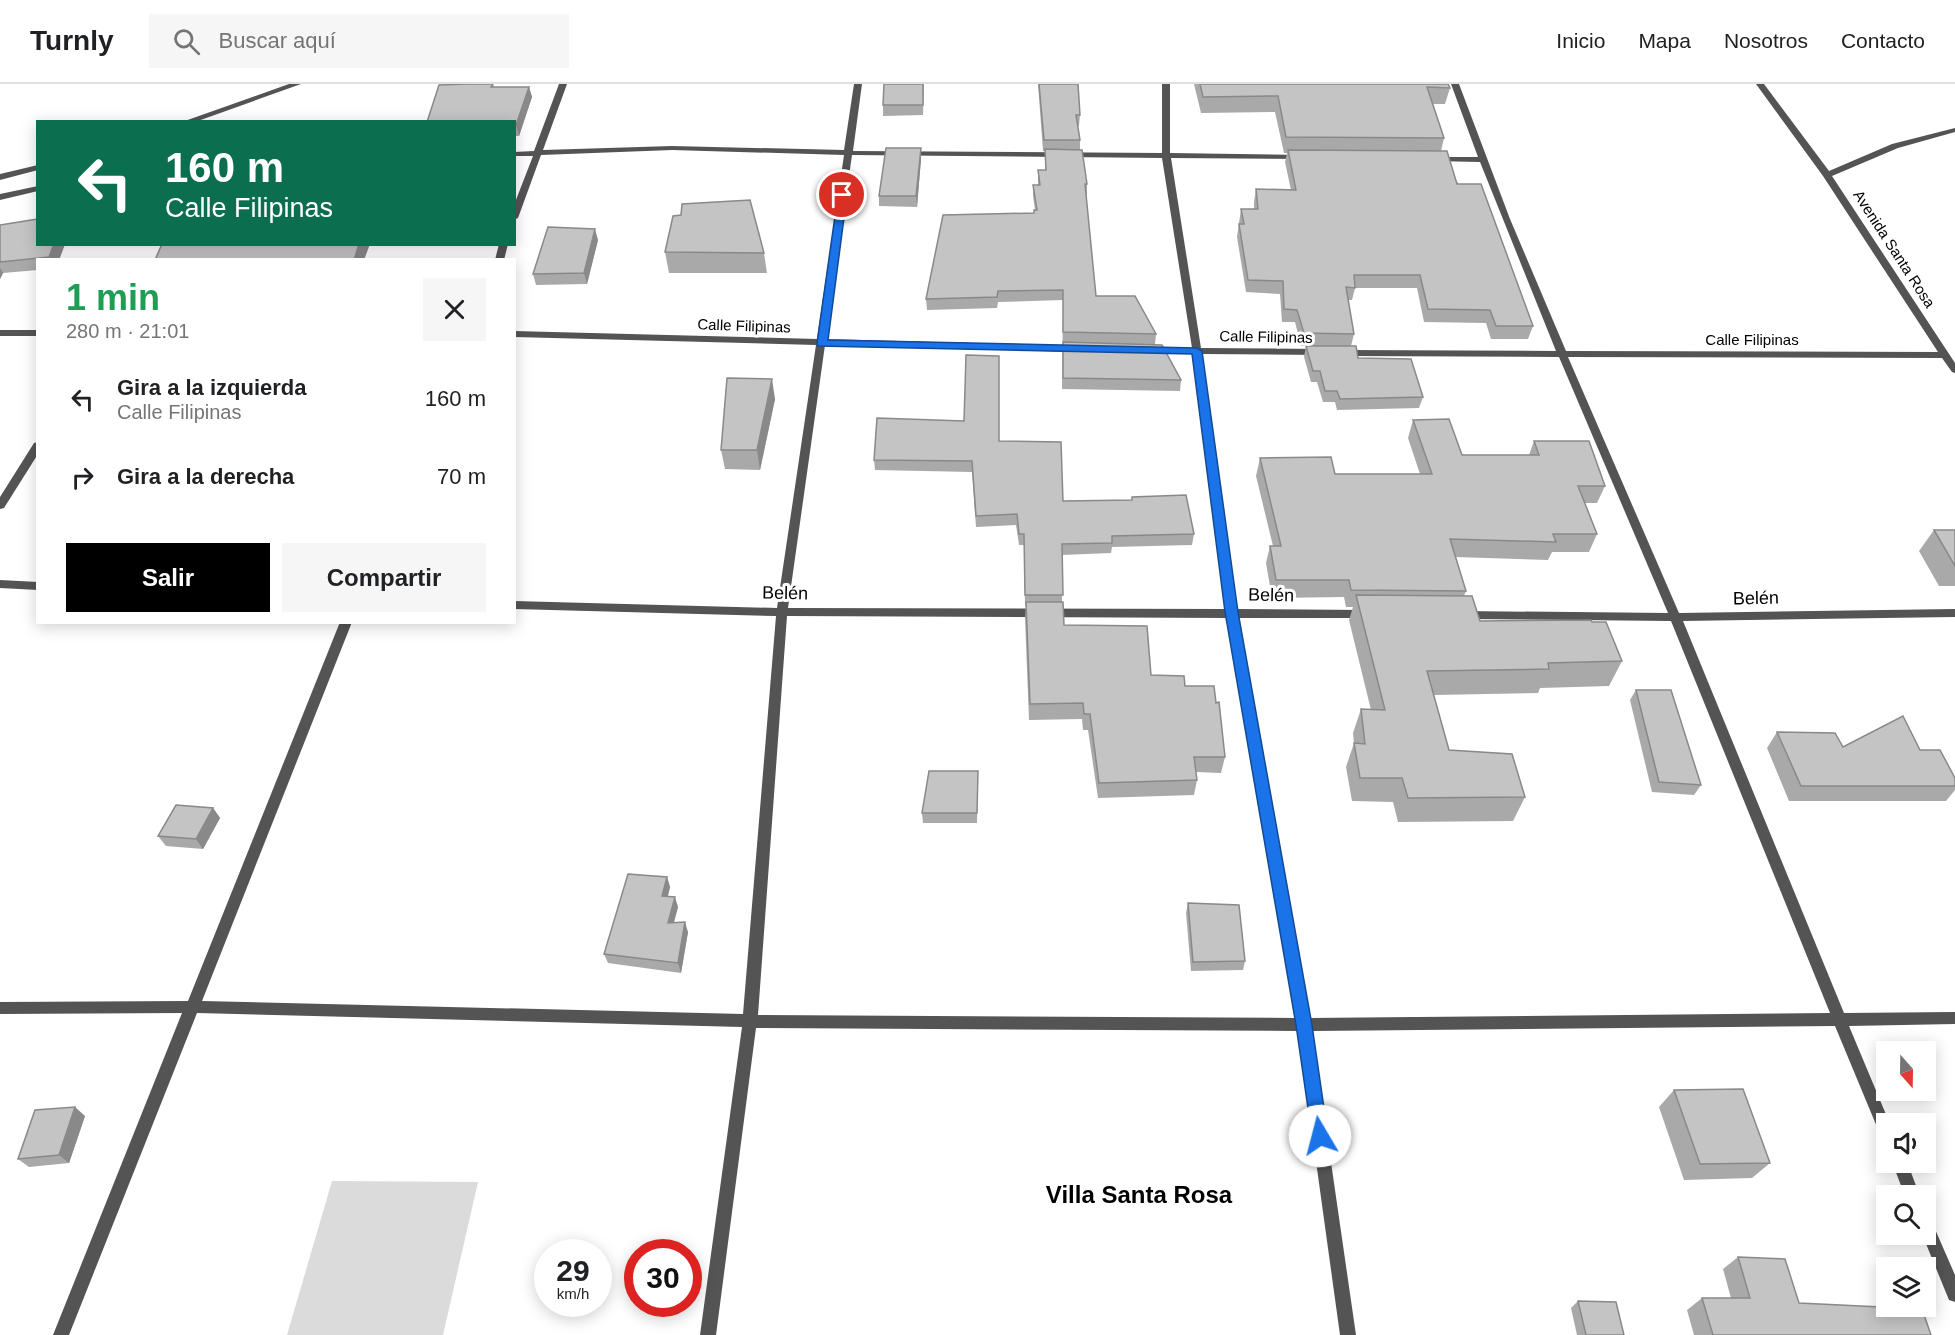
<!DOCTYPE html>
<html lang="es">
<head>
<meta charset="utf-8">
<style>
	body { margin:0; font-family:Arial,sans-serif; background:#f6f6f6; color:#202124; height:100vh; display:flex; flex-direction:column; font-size:22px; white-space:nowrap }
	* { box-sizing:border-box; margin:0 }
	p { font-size:20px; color:#757577 }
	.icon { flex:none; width:33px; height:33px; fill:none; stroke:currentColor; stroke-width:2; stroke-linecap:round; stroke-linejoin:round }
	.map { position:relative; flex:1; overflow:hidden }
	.drawer { position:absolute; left:36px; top:174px; width:480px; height:366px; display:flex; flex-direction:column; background:#fff; border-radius:0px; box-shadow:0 3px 15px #0003 }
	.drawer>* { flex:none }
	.banner { position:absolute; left:36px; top:36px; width:480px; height:126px; border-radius:0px; box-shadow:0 3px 15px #0003; background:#0b6e4f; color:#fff; overflow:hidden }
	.needle { width:39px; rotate:160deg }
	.controls { position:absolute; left:1876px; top:957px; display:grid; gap:12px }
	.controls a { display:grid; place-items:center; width:60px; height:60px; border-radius:0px; background:#fff; box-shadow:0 3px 15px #0003; font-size:30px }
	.speed { position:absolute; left:534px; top:1155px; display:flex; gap:12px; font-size:30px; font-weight:700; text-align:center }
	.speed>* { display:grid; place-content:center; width:78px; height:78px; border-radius:50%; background:#fff; box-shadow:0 3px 15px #0003; line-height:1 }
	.speed small { font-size:15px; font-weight:400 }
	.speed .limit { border:9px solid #d22; background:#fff; color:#111 }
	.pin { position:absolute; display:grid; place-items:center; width:51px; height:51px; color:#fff; margin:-26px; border:3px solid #fff; border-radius:50%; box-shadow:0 2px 6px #0007 }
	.me { position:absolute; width:66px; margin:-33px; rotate:352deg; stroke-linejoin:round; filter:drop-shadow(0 0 4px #0008) }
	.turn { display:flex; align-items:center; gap:21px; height:126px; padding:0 30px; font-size:27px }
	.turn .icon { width:78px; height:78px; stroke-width:2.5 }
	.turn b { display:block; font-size:42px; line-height:51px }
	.round { display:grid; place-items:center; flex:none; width:63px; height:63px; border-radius:0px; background:#f6f6f6 }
	.overview { display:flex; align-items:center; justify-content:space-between; height:102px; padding:0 30px }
	h1 { font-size:36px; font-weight:700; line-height:45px; color:#1e9e55 }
	.action { display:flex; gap:12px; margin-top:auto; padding:12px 30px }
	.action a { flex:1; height:69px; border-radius:0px; background:#000; color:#fff; font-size:24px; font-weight:700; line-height:69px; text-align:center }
	.action a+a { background:#f6f6f6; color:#202124 }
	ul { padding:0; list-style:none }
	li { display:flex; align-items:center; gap:18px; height:78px; padding:0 30px }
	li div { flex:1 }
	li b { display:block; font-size:22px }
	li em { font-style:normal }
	header { display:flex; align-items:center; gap:36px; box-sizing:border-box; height:84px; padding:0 30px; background:#fff; border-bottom:2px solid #e0e0e0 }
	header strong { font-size:28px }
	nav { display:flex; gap:33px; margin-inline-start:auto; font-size:21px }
	.search { width:420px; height:54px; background:#f6f6f6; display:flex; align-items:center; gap:15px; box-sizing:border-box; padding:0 21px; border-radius:0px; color:#757577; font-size:22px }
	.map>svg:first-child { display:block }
	.green { fill:#dbdbdb }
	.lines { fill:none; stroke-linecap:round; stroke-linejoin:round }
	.minor { fill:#545454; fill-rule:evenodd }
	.wall { fill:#a9a9a9 }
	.shaded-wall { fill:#898989 }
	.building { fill:#c4c4c4; stroke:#898989; stroke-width:1.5 }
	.route { fill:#1a73e8; stroke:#114b97; stroke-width:1.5 }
	.labels { text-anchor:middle; stroke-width:6; stroke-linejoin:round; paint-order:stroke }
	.far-street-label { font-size:15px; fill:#000; stroke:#fff }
	.street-label { font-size:18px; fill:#000; stroke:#fff }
	.near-neighbourhood-label { font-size:24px; font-weight:bold; fill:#000; stroke:#fff }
</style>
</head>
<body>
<header>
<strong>Turnly</strong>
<div class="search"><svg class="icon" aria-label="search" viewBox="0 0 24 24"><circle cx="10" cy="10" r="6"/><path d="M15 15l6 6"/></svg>Buscar aquí</div>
<nav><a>Inicio</a><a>Mapa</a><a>Nosotros</a><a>Contacto</a></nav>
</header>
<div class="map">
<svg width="1955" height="1251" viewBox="0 0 1955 1251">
	<rect width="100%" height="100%" fill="#fff"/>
	<polygon class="green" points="332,1097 478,1098 443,1251 287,1251"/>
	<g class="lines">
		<g class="minor">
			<polygon points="289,0 301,0 195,38 182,38"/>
			<path d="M559,0h8l-24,66 129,-4 172,4 10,-66h8l-9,67 309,2v-69h8v69l135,2 1,2 -4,2 -131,-1 30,190 119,1 5,3 -5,3 -118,-1 35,255 129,1 6,4 -6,4h-127l71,400 520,-5 -159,-392 -210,-2 -6,-4 6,-4 207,2 -109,-256 -216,-1 -5,-3 5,-3 213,1 -76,-189 -47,-1 -4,-2 4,-2h45l-27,-73h8l51,135 56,132 372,1 -115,-176 -67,-92h8l65,87 63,-27 63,-16v4l-57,16 -66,28 123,187v10l-3,-1 -10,-14 -374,-1 111,256 276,-4v8l-272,4 161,392 111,-1v12l-106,2 41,98h-3v17l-5,-2 -47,-113 -523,5 44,304h-16l-42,-304 -542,-3 -40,307h-16l42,-308 -545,-14 -128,322h-16l129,-322 -182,1v-12l188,-1 152,-379h12l-150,379 541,13 33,-398 -262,-7v-8l263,7 39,-263 -302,-8v-6l303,8 27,-184 -172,-5 -131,5 -23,63 -4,2v-15l19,-49h-19v-4l20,-1zM852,71l310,3 30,190 -44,-1 -5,3 5,3h45l33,256 -438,-1 37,-263 252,7 5,-3 -5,-3 -251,-7zM787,532l440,2 69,400 -538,-3z"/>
			<polygon points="38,81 38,86 0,96 0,90"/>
			<polygon points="38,102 38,107 0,116 0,110"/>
			<polygon points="499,160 508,160 504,176 495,176"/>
			<rect x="0" y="246" width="38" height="6"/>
			<polygon points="38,358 38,370 4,424 0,425 0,413 34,359"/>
			<polygon points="0,496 38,498 38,506 0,504"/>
			<polygon points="1892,1078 1907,1078 1920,1112 1905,1112"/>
			<polygon points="1926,1133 1931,1136 1955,1191 1955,1218 1949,1216 1922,1150 1926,1150"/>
		</g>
	</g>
	<g class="wall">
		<polygon points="467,0 493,0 494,3 529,3 532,13 519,52 514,52 514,38"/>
		<polygon points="924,0 923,31 883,32 883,21"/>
		<polygon points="1038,0 1078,0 1080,31 1079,42 1078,42 1080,56 1080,66 1087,100 1087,111 1086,111 1096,212 1156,250 1155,260 1181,296 1180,307 1062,305 1063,216 998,218 997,224 927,226 926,215 1034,129 1035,126 1033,112 1033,101 1038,101 1038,86 1045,86 1045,67 1043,67"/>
		<polygon points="1194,0 1448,0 1450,4 1445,20 1433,20 1444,54 1441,67 1533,242 1528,255 1491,255 1486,239 1424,238 1417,204 1355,204 1352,216 1348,216 1354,250 1351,262 1358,274 1423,313 1419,324 1337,326 1335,318 1323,318 1317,298 1311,298 1304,273 1306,262 1301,262 1295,238 1282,238 1280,210 1246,208 1237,153 1241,125 1254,125 1254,118 1256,105 1291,106 1285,78 1287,69 1284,69 1275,28 1201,29"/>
		<polygon points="921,64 921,75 917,123 879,122 879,112"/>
		<polygon points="0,141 65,160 59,176 38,176 38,186 3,189 0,195"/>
		<polygon points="598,156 587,200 536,201 533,190"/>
		<polygon points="665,168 764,169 767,189 669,189"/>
		<polygon points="775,315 760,386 725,385 721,366"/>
		<polygon points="1413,336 1462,371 1529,371 1534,357 1605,402 1597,419 1585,419 1597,450 1589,468 1552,468 1548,476 1455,473 1466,507 1464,512 1480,537 1592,538 1622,577 1609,602 1540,604 1538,609 1434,611 1449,666 1525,713 1513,737 1398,738 1393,718 1352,717 1346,683 1354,659 1353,649 1361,625 1371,626 1349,536 1353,523 1346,523 1344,513 1272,514 1266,479 1270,462 1273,462 1256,392 1260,374 1335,390 1420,390 1408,354"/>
		<polygon points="999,357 1063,417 1132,416 1132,413 1194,450 1192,461 1112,463 1111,469 1062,471 1062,518 1064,541 1151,591 1185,602 1216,619 1225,673 1221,689 1196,688 1197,696 1194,711 1098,714 1088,646 1083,646 1082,635 1029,636 1025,534 1026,522 1025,522 1024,461 1019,461 1016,441 976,443 972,388 875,386 874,376"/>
		<polygon points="1934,446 1955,446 1955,502 1939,502 1919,467"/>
		<polygon points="1636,606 1701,701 1694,711 1652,708 1630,616"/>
		<polygon points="1777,648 1843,663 1920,666 1955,694 1955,706 1946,717 1789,717 1767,664"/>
		<polygon points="978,687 977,739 923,739 922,729"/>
		<polygon points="213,724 220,734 203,765 166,762 158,752"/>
		<polygon points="667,793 670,803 668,812 678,823 674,839 688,848 681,889 608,879 604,870"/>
		<polygon points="1188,819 1245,877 1243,886 1191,887 1186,829"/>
		<polygon points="1674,1006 1770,1079 1752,1094 1684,1096 1659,1023"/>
		<polygon points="85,1032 69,1079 29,1083 18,1075"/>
		<polygon points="1738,1173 1799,1219 1931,1251 1694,1251 1687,1226 1702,1214 1731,1214 1723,1185"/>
		<polygon points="1578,1217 1624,1251 1577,1251 1571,1224"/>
	</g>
	<g class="shaded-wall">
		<polygon points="529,3 532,13 519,52 516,41"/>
		<polygon points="921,64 921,75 917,123 916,112"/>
		<polygon points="595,145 598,156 587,200 584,189"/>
		<polygon points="54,160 65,160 59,176 50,176 49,173"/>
		<polygon points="359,160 370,160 364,176 354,176"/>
		<polygon points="0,184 3,189 0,195"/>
		<polygon points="772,295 775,315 760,386 757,366"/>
		<polygon points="213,724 220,734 203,765 196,755"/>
		<polygon points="667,793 670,803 665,822 662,812"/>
		<polygon points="675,813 678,823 671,848 668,839"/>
		<polygon points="685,838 688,848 681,889 678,879"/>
		<polygon points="75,1023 85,1032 69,1079 59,1071"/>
	</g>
	<g class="building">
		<polygon points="467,0 493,0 491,3 529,3 516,41 514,41 514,38 427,38 439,1"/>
		<polygon points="884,0 923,0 923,21 883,21"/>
		<polygon points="1039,0 1078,0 1080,31 1076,31 1080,56 1044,56"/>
		<polygon points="1200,0 1448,0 1450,4 1427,3 1444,54 1286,53 1278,12 1203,13"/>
		<polygon points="886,64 921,64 916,112 879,112"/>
		<polygon points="1045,65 1082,66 1087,100 1085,100 1096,212 1135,212 1156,250 1063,248 1063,206 998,207 997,213 926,215 943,131 1034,129 1034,126 1037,126 1033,101 1040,101 1038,86 1046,86"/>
		<polygon points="1288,66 1447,67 1457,100 1481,100 1533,242 1496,242 1490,226 1428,225 1420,191 1354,191 1355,204 1346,203 1354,250 1304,249 1297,226 1284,225 1283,197 1248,196 1239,140 1244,140 1241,125 1258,125 1256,105 1296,106"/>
		<polygon points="750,116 764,169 665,168 673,132 681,131 682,120"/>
		<polygon points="38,135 38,160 54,160 49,173 0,178 0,141"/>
		<polygon points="548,143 595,145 584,189 533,190"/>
		<polygon points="162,160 359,160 354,176 155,176"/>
		<polygon points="1063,258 1162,261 1181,296 1063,294"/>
		<polygon points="1306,262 1356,262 1358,274 1411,275 1423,313 1340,315 1337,307 1325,307 1320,287 1313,287"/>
		<polygon points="966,271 999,272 999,357 1061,358 1063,417 1132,416 1132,413 1186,411 1194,450 1112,452 1112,459 1062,460 1063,511 1025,511 1024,450 1019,450 1017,430 976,432 972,377 874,376 877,334 964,337"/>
		<polygon points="727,294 772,295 757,366 721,366"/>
		<polygon points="1449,335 1462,371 1539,371 1534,357 1589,357 1605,402 1578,402 1597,450 1553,450 1556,458 1450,455 1466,507 1351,506 1349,496 1276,496 1270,462 1281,462 1260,374 1331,373 1335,390 1432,390 1413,336"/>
		<polygon points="1934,446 1955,446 1955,482"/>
		<polygon points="1356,511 1472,512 1480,537 1591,536 1592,538 1606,538 1622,577 1548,579 1549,585 1427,587 1449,666 1512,670 1525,713 1408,714 1402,694 1360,694 1354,659 1365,660 1361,625 1385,626"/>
		<polygon points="1026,518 1063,518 1064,541 1147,542 1151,591 1184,592 1185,602 1214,602 1216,619 1219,618 1225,673 1194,673 1197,696 1099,699 1090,630 1084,630 1083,619 1030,620"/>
		<polygon points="1636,606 1671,606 1701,701 1659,698"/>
		<polygon points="1903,632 1920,666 1940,666 1955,694 1955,702 1801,702 1777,648 1835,649 1843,663"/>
		<polygon points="929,687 978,687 977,729 922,729"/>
		<polygon points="176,721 213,724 196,755 158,752"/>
		<polygon points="628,790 667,793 662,812 675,813 668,839 685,838 678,879 604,870"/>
		<polygon points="1188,819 1239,821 1245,877 1193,878"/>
		<polygon points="1743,1005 1770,1079 1700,1080 1674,1006"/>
		<polygon points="75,1023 59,1071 18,1075 35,1026"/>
		<polygon points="1738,1173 1785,1175 1799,1219 1922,1225 1931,1251 1713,1251 1702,1214 1750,1214"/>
		<polygon points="1578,1217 1616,1218 1624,1251 1586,1251"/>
	</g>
	<polygon class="route" points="842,108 847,111 828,256 1197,264 1202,267 1238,528 1312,941 1328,1052 1326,1058 1320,1060 1314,1058 1312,1052 1296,941 1225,528 1192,270 818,262 817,259 838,111"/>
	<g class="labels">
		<g class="far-street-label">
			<text transform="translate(1894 165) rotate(57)" y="5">Avenida Santa Rosa</text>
			<text transform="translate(744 242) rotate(2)" y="5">Calle Filipinas</text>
			<text transform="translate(1266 253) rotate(1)" y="5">Calle Filipinas</text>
			<text x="1752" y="261">Calle Filipinas</text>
		</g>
		<g class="street-label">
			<text transform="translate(785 509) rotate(1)" y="6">Belén</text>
			<text transform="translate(1271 511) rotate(1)" y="6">Belén</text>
			<text transform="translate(1756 514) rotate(-1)" y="6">Belén</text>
		</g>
		<g class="near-neighbourhood-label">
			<text x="1139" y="1119">Villa Santa Rosa</text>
		</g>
	</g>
</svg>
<div class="controls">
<a><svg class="needle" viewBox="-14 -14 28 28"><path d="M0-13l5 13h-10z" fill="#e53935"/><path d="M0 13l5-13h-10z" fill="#757577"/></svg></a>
<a><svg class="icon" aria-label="sound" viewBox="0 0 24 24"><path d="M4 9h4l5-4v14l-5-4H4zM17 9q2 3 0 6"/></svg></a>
<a><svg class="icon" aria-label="search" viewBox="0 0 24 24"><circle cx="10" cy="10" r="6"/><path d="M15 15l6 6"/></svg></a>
<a><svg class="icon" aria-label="layers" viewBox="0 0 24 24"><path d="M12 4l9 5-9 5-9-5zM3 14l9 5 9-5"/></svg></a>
</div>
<div class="speed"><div>29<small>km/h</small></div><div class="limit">30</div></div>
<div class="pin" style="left:842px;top:111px;background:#d93025"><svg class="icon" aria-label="arrive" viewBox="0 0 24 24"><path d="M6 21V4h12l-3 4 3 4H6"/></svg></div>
<svg class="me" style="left:1320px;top:1052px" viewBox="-20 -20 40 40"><circle r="19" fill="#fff"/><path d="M0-13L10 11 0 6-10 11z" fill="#1a73e8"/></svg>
<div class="banner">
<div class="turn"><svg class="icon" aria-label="left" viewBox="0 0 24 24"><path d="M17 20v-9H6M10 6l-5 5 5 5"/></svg><div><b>160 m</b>Calle Filipinas</div></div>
</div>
<section class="drawer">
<div class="overview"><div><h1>1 min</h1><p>280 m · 21:01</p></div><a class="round"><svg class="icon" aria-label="close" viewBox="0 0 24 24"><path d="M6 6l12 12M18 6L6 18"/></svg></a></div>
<ul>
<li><svg class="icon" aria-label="left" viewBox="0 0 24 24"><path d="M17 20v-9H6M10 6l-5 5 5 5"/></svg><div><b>Gira a la izquierda</b><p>Calle Filipinas</p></div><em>160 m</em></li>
<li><svg class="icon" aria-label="right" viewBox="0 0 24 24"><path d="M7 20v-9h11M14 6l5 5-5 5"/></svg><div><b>Gira a la derecha</b></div><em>70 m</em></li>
</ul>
<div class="action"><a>Salir</a><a>Compartir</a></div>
</section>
</div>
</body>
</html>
